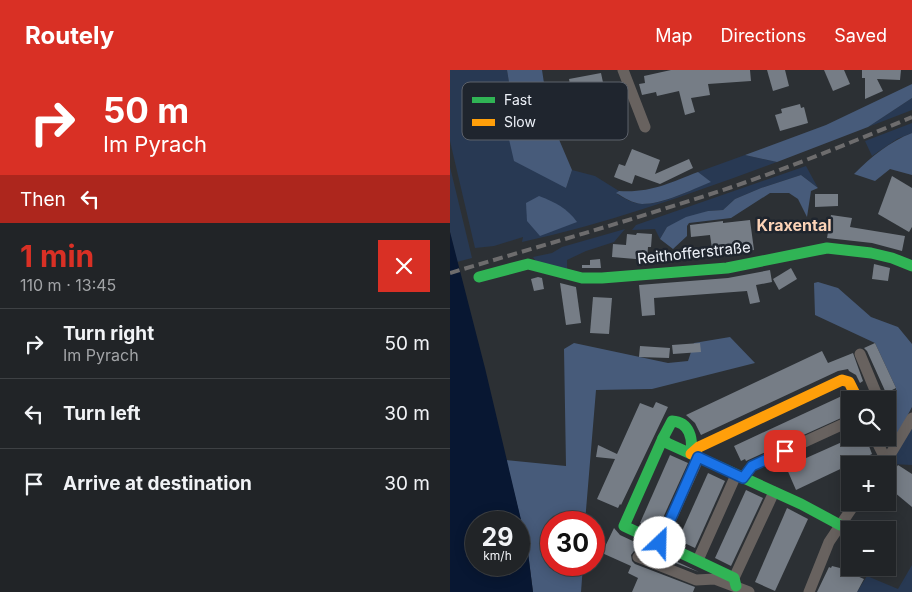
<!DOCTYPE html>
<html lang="en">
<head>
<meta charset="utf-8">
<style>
	body { margin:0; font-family:Inter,sans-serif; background:#292c2f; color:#f1f3f6; height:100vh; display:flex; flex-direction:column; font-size:19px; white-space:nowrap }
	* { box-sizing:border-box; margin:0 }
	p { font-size:16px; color:#a2a4a7 }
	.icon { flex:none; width:28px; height:28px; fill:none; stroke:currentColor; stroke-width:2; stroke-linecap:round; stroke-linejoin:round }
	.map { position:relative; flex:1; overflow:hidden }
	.sheet { display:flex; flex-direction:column; background:#212427; width:450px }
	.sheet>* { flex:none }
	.banner { background:#d93025; color:#fff; overflow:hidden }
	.controls { position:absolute; left:391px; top:321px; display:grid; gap:10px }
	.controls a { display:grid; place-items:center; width:55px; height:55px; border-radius:0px; background:#212427; box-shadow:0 2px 12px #0003,0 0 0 1px #3e4144; font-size:25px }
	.speed { position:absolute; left:15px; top:441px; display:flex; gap:10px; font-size:25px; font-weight:700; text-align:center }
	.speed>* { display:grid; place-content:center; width:65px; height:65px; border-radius:50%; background:#212427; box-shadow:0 2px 12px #0003,0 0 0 1px #3e4144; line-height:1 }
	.speed small { font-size:12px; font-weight:400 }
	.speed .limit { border:8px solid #d22; background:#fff; color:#111 }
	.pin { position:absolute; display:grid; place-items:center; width:42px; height:42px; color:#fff; margin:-21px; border-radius:10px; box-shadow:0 2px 8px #0006 }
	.me { position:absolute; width:55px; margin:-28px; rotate:24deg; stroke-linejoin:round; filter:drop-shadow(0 0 4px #0008) }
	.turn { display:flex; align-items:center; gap:18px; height:105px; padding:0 20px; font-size:22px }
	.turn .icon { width:65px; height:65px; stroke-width:2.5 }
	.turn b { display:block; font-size:35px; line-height:42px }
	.then { display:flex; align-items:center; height:48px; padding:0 20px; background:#0003; gap:10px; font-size:19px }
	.round { display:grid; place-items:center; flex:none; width:52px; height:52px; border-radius:0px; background:#292c2f }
	.summary { display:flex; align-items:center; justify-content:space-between; height:85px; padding:0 20px }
	h1 { font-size:30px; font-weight:700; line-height:38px; color:#d93025 }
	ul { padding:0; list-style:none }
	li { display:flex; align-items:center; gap:15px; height:70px; padding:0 20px; border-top:1px solid #3e4144 }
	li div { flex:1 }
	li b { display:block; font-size:19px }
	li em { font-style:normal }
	header { display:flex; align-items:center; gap:30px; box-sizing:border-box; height:70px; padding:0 25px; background:#d93025; color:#fff }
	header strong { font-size:24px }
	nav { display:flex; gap:28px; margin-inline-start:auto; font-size:18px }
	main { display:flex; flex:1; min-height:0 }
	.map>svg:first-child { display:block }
	.green { fill:#283953 }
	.forest { fill:#475b7a }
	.water { fill:#081732; fill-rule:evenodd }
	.building { fill:#767d86 }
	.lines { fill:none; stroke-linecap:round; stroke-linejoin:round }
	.street { stroke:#68625f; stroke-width:11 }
	.fast { stroke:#30b455; stroke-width:11 }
	.slow { stroke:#ff9f0a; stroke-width:11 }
	.rail { stroke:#6d6c6d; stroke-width:4; stroke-dasharray:10 5; stroke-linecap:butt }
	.route-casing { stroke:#114b97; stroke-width:12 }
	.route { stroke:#1a73e8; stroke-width:9 }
	.labels { text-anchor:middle; stroke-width:5; stroke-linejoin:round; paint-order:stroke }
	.street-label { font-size:15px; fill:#edf1f8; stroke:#1f252e }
	.neighbourhood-label { font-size:16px; font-weight:bold; fill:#fcd3b7; stroke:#1f252e }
	.key { fill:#1f252e; stroke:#5d626b; stroke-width:1 }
	.key-label { font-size:14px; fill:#edf1f8 }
</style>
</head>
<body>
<header>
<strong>Routely</strong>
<nav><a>Map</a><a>Directions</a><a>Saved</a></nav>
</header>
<main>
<section class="sheet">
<div class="banner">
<div class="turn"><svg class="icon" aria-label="right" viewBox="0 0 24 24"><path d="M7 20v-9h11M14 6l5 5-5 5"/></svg><div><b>50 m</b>Im Pyrach</div></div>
<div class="then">Then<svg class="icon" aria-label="left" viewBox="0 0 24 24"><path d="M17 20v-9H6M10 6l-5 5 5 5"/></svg></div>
</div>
<div class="summary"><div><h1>1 min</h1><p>110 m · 13:45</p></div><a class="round" style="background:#d93025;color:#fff"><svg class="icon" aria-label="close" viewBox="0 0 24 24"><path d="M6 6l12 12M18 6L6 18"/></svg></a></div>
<ul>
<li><svg class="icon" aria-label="right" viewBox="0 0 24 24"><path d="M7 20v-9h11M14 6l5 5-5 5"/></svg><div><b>Turn right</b><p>Im Pyrach</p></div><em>50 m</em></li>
<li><svg class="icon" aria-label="left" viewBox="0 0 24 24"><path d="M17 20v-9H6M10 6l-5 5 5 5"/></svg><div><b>Turn left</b></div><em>30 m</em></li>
<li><svg class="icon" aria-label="arrive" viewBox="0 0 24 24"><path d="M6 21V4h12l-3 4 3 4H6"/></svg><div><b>Arrive at destination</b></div><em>30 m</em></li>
</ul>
</section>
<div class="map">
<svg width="462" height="522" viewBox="0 0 462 522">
	<rect width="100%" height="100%" fill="#2c3034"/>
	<g class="green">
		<path d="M0,0h57l6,37 -8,15 61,66 6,-18 23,6 24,15 -2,3c8,5 15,9 25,10 23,0 48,-14 68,-22l-12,-10 47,-17 32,7c-84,31 -167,61 -255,80l1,-5 -29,9 -19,2 -25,-107z"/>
		<polygon points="462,28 462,40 418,57"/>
		<polygon points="462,53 462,63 447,69 422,86 415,71"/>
		<polygon points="356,96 368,118 351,105 311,118 285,129 273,140 258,141 217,157 210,169 205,159 182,160 186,155"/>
		<polygon points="0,97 22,188 7,192 0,162"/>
		<polygon points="175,159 164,172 136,181 117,190 117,202 87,193 83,187 102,183 112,177"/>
		<polygon points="462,356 462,395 441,394"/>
		<polygon points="462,495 462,522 407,522 417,506 448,519"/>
	</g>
	<g class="forest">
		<polygon points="57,0 92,0 99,46 122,100 116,118 64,91 55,52 63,37"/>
		<polygon points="462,14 462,28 418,57 327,92 295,85 376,55"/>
		<path d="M462,63v42l-22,-6 -15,12 -21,-7c18,-18 35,-32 58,-41z"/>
		<path d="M248,102l13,10c-20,8 -48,22 -69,22 -10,-1 -17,-6 -26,-11l3,-2c32,2 50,-8 79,-19z"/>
		<polygon points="351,105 368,118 361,121 357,147 348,129 339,123 320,123 281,148 239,153 237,156 237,166 223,179 210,169 217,157 236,147 258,141 273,140 285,129 311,118"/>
		<path d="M89,126c16,6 28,12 38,26l-37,14 -13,-15 -1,-18z"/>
		<polygon points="368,212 388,218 421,247 448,257 462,274 462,337 446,367 444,347 446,318 425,273 365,245 364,213"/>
		<polygon points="280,267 305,293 202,319 146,320 135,452 101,452 101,495 133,495 131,522 83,522 77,475 56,390 116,396 114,279 124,273 218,293 238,291 244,273"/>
	</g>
	<path class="water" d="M0,162l35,136 42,177 6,47h-83zM26,452h43v43h-43z"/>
	<g class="building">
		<polygon points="221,0 300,0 301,11 258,14 260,25 241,28 245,42 235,45 229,21 207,26 206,22 192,25 189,14 195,13 194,6"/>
		<polygon points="317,0 335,0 339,16 323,21"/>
		<polygon points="374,0 394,0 400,14 383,21"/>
		<polygon points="412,0 451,0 450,10 427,9 433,21 415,29 415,8 412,8"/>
		<polygon points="151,3 158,36 137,41 136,36 116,40 112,22 121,20 119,9"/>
		<polygon points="350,34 351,38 354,37 358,53 330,61 325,45 332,43 331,39"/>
		<polygon points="182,79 210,90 205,104 239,89 243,98 210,114 185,105 182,114 164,107 169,94 175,96"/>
		<polygon points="442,106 462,118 462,157 459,162 428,144"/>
		<polygon points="365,124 388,124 388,136 365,137"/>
		<polygon points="381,145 402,148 400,157 455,166 452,181 422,173 377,168"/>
		<polygon points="300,150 304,180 263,186 260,165 241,167 240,155 273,151 273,153"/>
		<polygon points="187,163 202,164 201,177 198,177 197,190 162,187 163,174 176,175 177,164 186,165"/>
		<polygon points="150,189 151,198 132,198 132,195 140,195 140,190"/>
		<polygon points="424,194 440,198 438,211 422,209"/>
		<polygon points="341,198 347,209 329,220 323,209"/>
		<polygon points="320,200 322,212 306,215 310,232 300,234 297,221 204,228 205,245 192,246 189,215 278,208"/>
		<polygon points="88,207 92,208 94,219 84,221 81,209"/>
		<polygon points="110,213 126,217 131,253 116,255"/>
		<polygon points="143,227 162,228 159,264 140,263"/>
		<polygon points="250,273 251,282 223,284 222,275"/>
		<polygon points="425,273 446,318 436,323 417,281 414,278"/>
		<polygon points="190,276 220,278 219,288 189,287"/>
		<polygon points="372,281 378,293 403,283 413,311 410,313 406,305 399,301 398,299 388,301 251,365 245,353 236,345"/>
		<polygon points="394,325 400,336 400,344 296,391 295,389 291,391 284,376"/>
		<polygon points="206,332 218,337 171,435 170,434 168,438 147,429 165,389 146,387 148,375 167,384 190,333 203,338"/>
		<polygon points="401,368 416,368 422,384 346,420 336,397"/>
		<polygon points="220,385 238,393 207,461 190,453"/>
		<polygon points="448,395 462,404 462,437 438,417 438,408"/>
		<polygon points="258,403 275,411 245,478 228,470"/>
		<polygon points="296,420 313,428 281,496 265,488"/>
		<polygon points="337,438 358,449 325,521 305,512"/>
		<polygon points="164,458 170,465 249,502 191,480 184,481 181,485 182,491 185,494 245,517 243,522 182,522 188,508 178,503 181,496 152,483"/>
		<polygon points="394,491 400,494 400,498 410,499 407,506 414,509 407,522 367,522 379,497 381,498 382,496 390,498"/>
	</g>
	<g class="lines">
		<g class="street">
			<polyline points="173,0 195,57"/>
			<polyline points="410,284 429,330"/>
			<polyline points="425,368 437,392"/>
			<polyline points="434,395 462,348"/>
			<polyline points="293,408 302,396 400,351"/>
			<polyline points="210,473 249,387"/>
			<polyline points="188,487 246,510 265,509 299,522"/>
			<polyline points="248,490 286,405"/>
			<polyline points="284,508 324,422"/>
			<polyline points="359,522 379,472 406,432"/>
		</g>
		<g class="fast">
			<polyline points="29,207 78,194 132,208 152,208 277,198 377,178 421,183 442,188 462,196"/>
			<polyline points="213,368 174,456 284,508 286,516"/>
			<path d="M241,384c2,-15 -1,-32 -19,-33l-9,17 4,5 134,61 39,21"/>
		</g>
		<polyline class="slow" points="241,384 249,377 392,310 399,312 408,330"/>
		<path class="rail" d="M0,203c94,-28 189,-55 282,-86 61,-21 121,-45 180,-70"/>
	</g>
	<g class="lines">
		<g class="route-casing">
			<polyline id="route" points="210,473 248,387 293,408 302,396 335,381"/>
		</g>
		<use href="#route" class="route"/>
	</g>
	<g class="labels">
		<g class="street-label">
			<text transform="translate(244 183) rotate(-6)" y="5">Reithofferstraße</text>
		</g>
		<g class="neighbourhood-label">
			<text x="344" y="161">Kraxental</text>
		</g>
	</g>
	<rect x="12" y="12" width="166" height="58" rx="8" class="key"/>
	<rect x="22" y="27" width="23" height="6" fill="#30b455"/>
	<rect x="22" y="49" width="23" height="7" fill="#ff9f0a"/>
	<g class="key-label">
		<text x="54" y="35">Fast</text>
		<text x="54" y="57">Slow</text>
	</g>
</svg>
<div class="controls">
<a><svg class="icon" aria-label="search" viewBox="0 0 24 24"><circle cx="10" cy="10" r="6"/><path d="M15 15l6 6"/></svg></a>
<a>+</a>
<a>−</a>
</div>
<div class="speed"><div>29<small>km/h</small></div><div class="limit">30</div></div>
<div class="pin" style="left:335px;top:381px;background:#d93025"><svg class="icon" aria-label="arrive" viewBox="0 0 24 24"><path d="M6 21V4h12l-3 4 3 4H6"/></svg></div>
<svg class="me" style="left:210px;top:473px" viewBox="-20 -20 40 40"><circle r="19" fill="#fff"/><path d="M0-13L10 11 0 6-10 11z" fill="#1a73e8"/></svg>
</div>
</main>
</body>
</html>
